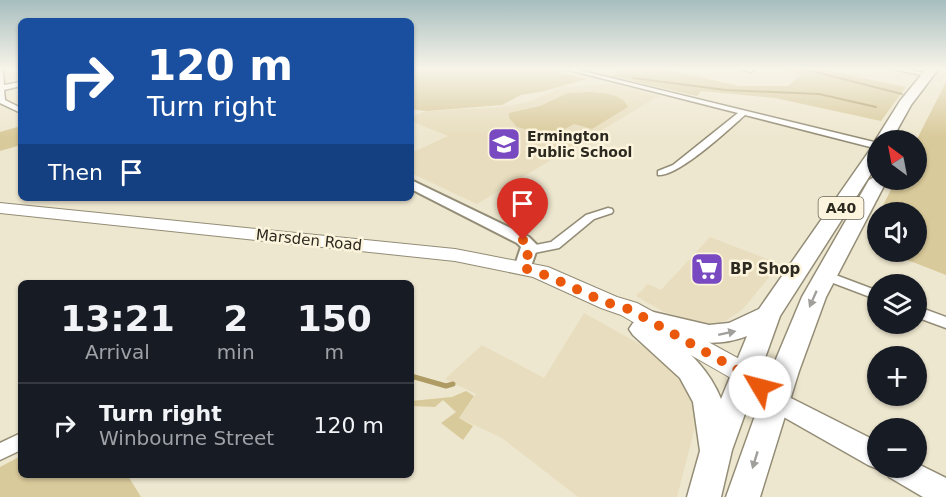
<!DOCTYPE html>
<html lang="en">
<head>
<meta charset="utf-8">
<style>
	body { margin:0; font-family:"DejaVu Sans",sans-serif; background:#20242c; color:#f1f3f6; height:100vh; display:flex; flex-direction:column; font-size:22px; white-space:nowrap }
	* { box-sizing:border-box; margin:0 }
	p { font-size:20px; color:#9ea1a6 }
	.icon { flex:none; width:33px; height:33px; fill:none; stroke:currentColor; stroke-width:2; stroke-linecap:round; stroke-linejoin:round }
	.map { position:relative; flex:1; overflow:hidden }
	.side { position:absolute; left:18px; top:280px; width:396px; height:198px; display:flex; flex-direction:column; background:#171b24; border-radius:9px; box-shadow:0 2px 4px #0004 }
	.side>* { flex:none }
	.hud { position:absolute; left:18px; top:18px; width:396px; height:183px; border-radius:9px; box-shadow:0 2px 4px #0004; background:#1a4fa0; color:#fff; overflow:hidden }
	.needle { width:39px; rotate:328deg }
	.buttons { position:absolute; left:867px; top:130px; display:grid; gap:12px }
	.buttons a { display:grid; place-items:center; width:60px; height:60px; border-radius:50%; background:#171b24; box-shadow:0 2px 4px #0004; font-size:30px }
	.pin { position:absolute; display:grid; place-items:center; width:51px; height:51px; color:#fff; margin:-62px -26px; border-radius:50% 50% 50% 0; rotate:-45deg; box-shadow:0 0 6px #0007 }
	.pin .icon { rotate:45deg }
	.me { position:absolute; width:66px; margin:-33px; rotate:307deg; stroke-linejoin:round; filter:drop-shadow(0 0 4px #0008) }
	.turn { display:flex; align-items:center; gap:21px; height:126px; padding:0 30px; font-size:27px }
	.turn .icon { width:78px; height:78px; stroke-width:2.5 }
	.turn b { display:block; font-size:42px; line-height:51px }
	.then { display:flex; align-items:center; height:57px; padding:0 30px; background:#0003; gap:12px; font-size:22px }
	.eta { display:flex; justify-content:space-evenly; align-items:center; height:102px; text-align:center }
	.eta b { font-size:36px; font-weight:800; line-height:42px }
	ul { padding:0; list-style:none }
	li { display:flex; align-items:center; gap:18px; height:84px; padding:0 30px; border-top:2px solid #363941 }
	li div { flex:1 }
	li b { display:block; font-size:22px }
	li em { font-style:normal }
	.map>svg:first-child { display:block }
	.built { fill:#e8ddbe }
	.green { fill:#d9ca9b }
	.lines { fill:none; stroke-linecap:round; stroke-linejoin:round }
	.stream-far1 { stroke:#af9c64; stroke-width:2 }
	.stream { stroke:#af9c64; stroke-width:5 }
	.minor-casing { stroke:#938c76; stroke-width:3 }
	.tertiary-casing { stroke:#938c76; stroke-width:4 }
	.secondary-casing { stroke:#938c76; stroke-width:3 }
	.primary-casing { stroke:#938c76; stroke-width:2 }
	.trunk-casing { stroke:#938c76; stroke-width:3 }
	.minor { fill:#fff; fill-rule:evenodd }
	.tertiary { fill:#fff; fill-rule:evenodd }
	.secondary { fill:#fff; fill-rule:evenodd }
	.primary { fill:#fff; fill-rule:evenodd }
	.trunk { fill:#fff; fill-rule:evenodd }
	.oneway { fill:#a09f9b }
	.route { stroke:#ea580c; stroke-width:10; stroke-dasharray:0 18 }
	.labels { text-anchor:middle; stroke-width:5; stroke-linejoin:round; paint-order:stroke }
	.far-poi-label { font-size:14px; font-weight:bold; fill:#2c2920; stroke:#fcf4dc; text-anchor:start }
	.shield { fill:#fcf4dc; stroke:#6a6658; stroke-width:1.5 }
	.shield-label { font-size:14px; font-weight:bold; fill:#2c2920 }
	.street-label { font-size:15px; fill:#2c2920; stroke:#fcf4dc }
	.poi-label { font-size:15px; font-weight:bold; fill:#2c2920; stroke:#fcf4dc; text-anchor:start }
</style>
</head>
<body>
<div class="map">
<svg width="946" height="497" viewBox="0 0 946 497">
	<rect width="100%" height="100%" fill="#eee7cf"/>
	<g class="built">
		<polygon points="613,84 659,96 477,204 411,173 411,153 448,136 411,121 411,117 426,111 501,107 528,102 563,87"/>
		<polygon points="710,237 780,264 742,310 725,321 704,324 664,312 636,296 648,284 661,290"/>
		<polygon points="584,313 668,360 692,385 695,427 677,497 578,497 502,438 459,418 476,394 445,379 482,345 544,378"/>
	</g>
	<g class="green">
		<polygon points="411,68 544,68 587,79 544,91 521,95 502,105 426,111 411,109"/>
		<polygon points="626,68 659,68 739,86 788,86 801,75 781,68 814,68 906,87 881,121 775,98 701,91 697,96 611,76"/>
		<polygon points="946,82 946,275 887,252 916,252 916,213 879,213 896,180 916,180 916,141"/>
		<path d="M591,92c12,1 32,2 37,15l-36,22 -18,-5 -22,12 -35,-9 -8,-9v-5l31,-7 28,-13z"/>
		<polygon points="21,126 21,145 0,151 0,132"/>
		<polygon points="466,391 474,396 459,418 473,426 463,440 441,423 456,412 443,400 435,407 411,406 411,401 452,397"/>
		<polygon points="21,456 21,476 128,476 141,497 0,497 0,467"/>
	</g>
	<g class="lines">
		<g class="stream-far1">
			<polyline points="800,68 902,94"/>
			<polyline points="633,78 726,90 819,94 876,107"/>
		</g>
		<polyline class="stream" points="411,376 446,386 453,384"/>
		<g class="minor-casing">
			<g id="minor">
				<polygon points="0,68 3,68 4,85 21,82 21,86 4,90 5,100 21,108 21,113 0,103"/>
				<path d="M561,68h9l308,75v6l-133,-34c-17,15 -67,62 -87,60v-4l15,-6 65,-52z"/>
				<polygon points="736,68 748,68 754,70 751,72"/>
				<polygon points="888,68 900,68 929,74 926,76"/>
				<polygon points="608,208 612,209 613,211 612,213 594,219 559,248 529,254 523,250 525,247 551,242 586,215"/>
				<polygon points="825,271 878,291 878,300 820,278 819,275 820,272"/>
				<polygon points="916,306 946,317 946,328 916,317"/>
				<polygon points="21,433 21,450 0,460 0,443"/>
			</g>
		</g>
		<g class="tertiary-casing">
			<polygon id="tertiary" points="411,180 529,237 538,246 529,272 517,272 514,268 521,247 517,243 411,189"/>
		</g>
		<g class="secondary-casing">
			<g id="secondary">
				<polygon points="775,390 878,442 878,468 880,468 878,469 868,465 766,407 763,400 766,393"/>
				<polygon points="916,463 946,478 946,497 923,497 889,477 885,468 916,468"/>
			</g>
		</g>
		<g class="primary-casing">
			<polygon id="primary" points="0,203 455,249 548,267 617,297 637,303 754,367 785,392 789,400 785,408 775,411 765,408 736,381 621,315 601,308 533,277 455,261 0,213"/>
		</g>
		<g class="trunk-casing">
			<g id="trunk">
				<polygon points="927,68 939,68 911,105 891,141 878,141 878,144 875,141 900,101"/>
				<path d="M878,145v18l-98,153 -48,134 -11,47h-34l13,-46 -7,-49 -13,-24 -47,-43 -4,-6 4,-6 4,-2 3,-7 9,-3 60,14 20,-2 30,-14 113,-162zM666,334c29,9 52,13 81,2l-26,63c-11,-28 -31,-47 -55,-65z"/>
				<polygon points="878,175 878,180 887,180 826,297 799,371 760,497 726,497 771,371 802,297 869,180"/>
			</g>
		</g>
		<use href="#minor" class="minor"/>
		<use href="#tertiary" class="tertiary"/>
		<use href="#secondary" class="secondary"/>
		<use href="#primary" class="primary"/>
		<use href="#trunk" class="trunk"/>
	</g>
	<defs><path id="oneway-solid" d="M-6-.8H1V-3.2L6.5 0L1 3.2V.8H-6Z" transform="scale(1.5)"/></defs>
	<g class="oneway">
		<use href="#oneway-solid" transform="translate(813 299) rotate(114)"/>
		<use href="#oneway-solid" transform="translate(727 333) rotate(-12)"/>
		<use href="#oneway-solid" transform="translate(755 460) rotate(107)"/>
	</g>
	<linearGradient id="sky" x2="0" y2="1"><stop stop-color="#a7bebf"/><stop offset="0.5" stop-color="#f7f4e9"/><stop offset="1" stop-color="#f7f4e9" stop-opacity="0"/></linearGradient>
	<rect width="946" height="137" fill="url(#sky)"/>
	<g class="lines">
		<path class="route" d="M523,240l7,8 -7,20c37,9 69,33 106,41l116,65 15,13"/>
	</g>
	<defs>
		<g id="school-square" transform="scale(1.725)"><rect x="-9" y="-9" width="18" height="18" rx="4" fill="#7849c1" stroke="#fcf4dc"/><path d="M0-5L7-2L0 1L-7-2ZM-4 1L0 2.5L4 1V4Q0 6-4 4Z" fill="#fff"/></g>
		<g id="supermarket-square" transform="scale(1.725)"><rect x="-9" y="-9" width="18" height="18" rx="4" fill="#7849c1" stroke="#fcf4dc"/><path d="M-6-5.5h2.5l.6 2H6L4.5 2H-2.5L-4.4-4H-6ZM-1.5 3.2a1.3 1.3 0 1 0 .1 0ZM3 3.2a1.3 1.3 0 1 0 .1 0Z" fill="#fff"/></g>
	</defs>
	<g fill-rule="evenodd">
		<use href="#school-square" x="504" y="144"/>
		<use href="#supermarket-square" x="707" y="269"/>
	</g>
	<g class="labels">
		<g class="far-poi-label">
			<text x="527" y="141">Ermington<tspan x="527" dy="16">Public School</tspan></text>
		</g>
		<rect class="shield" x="818.5" y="197" width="45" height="22" rx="4.5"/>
		<g class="shield-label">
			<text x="841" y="213">A40</text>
		</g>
		<g class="street-label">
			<text transform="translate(309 240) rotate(6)" y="5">Marsden Road</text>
		</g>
		<g class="poi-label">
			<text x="730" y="274">BP Shop</text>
		</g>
	</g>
</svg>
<div class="buttons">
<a><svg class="needle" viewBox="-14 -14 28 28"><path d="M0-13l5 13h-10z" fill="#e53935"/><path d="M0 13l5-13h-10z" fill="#9ea1a6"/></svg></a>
<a><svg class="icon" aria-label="sound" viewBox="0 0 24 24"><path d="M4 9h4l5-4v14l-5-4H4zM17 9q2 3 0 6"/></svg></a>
<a><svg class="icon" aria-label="layers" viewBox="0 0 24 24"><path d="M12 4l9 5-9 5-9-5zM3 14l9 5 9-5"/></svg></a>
<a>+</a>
<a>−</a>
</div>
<div class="pin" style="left:523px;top:240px;background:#d93025"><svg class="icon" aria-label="arrive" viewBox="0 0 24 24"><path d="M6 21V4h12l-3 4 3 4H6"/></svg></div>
<svg class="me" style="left:760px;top:387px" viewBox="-20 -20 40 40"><circle r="19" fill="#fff"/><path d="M0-13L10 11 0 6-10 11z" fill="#ea580c"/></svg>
<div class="hud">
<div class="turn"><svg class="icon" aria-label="right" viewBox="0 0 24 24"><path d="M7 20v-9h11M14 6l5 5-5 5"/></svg><div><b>120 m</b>Turn right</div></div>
<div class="then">Then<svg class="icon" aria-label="arrive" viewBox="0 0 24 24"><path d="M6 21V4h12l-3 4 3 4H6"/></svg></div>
</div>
<section class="side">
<div class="eta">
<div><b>13:21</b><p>Arrival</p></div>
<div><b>2</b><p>min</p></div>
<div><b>150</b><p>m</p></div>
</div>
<ul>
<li><svg class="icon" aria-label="right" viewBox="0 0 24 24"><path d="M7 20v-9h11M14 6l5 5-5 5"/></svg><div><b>Turn right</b><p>Winbourne Street</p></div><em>120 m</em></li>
</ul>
</section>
</div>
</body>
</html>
